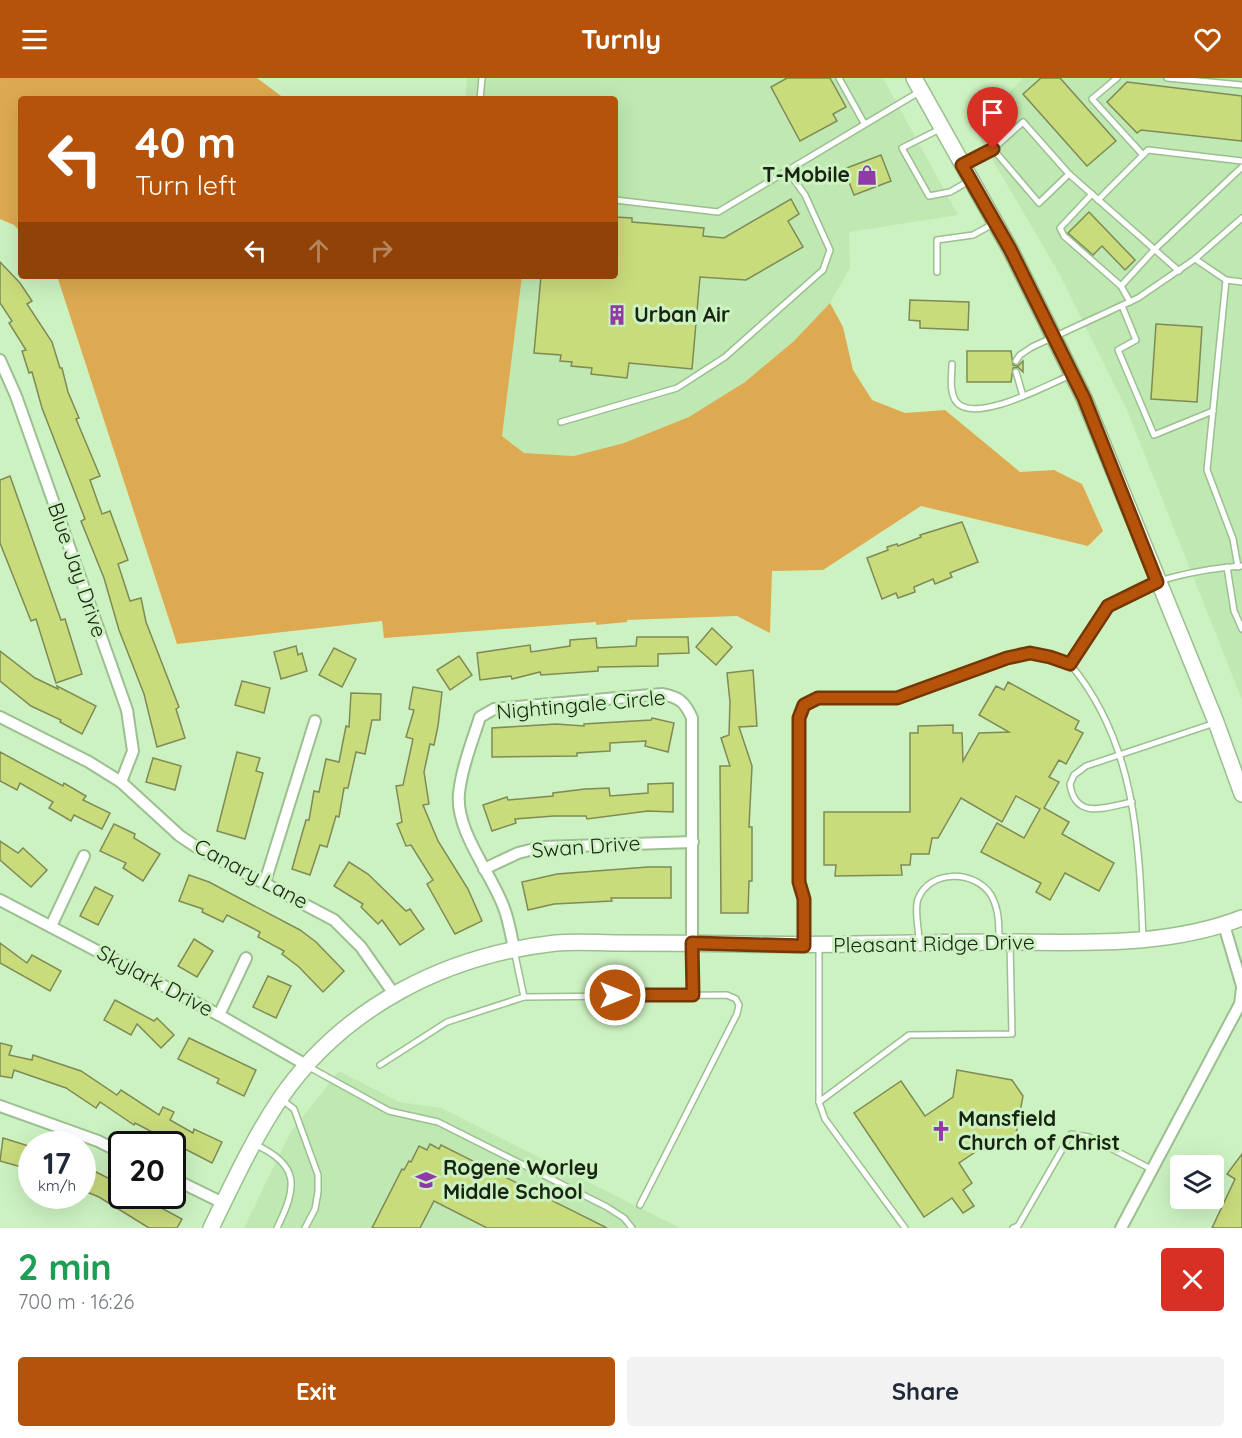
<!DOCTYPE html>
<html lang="en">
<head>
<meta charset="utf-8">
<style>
	body { margin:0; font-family:Quicksand,sans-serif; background:#f2f2f3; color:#1f2937; height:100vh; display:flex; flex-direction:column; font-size:22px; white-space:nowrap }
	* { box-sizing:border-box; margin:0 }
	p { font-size:20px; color:#747a83 }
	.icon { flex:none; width:33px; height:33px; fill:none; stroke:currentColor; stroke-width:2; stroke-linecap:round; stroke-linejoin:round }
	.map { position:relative; height:1150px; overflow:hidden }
	.drawer { display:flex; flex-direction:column; background:#fff; flex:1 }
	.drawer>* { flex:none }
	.top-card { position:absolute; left:18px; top:18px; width:600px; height:183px; border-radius:6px; box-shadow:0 6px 24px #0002; background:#b45309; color:#fff; overflow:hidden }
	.fabs { position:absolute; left:1170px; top:1077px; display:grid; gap:12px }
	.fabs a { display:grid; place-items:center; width:54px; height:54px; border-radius:6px; background:#fff; box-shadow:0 6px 24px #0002; font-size:30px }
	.speed { position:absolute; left:18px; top:1053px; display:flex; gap:12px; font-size:30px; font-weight:700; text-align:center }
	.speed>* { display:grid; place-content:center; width:78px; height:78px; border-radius:50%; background:#fff; box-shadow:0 6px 24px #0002; line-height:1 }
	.speed small { font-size:15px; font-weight:400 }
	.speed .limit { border:3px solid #111; border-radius:9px; background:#fff; color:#111 }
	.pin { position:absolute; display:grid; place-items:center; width:51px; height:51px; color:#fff; margin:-62px -26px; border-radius:50% 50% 50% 0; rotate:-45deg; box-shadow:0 0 6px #0007 }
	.pin .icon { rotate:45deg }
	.me { position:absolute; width:66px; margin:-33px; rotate:90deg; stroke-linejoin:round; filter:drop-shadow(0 0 4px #0008) }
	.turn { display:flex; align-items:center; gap:21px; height:126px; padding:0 18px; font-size:27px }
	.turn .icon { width:78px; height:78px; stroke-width:2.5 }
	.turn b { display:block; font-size:42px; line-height:51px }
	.lanes { display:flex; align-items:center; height:57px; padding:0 18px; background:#0003; justify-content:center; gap:30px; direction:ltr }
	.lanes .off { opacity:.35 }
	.round { display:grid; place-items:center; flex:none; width:63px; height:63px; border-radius:6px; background:#f2f2f3 }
	.summary { display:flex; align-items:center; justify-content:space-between; height:102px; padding:0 18px }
	h1 { font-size:36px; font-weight:700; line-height:45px; color:#1e9e55 }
	.primary-button { display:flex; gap:12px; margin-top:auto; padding:12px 18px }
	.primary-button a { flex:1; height:69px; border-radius:6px; background:#b45309; color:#fff; font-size:24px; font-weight:700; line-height:69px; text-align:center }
	.primary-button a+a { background:#f2f2f3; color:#1f2937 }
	header { display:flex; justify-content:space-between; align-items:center; height:78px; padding:0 18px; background:#b45309; color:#fff; font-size:27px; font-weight:700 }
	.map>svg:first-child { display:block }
	.built { fill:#bfe8b2 }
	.green { fill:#deaa51 }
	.building { fill:#c9dc7c; stroke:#7f8a55; stroke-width:1.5 }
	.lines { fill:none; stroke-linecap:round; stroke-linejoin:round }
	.lane-casing { stroke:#9bbf90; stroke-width:8 }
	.street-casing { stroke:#9bbf90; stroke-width:14 }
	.secondary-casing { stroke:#9bbf90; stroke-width:18 }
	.lane { stroke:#fff; stroke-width:5 }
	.street { stroke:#fff; stroke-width:10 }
	.secondary { stroke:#fff; stroke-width:15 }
	.route-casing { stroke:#753606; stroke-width:15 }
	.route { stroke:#b45309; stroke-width:10 }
	.labels { text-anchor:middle; stroke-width:6; stroke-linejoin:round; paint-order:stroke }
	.poi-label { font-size:21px; font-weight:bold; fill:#172412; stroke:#cdf2c1; text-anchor:start }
	.street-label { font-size:21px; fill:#172412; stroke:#cdf2c1 }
</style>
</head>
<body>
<header><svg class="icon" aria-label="menu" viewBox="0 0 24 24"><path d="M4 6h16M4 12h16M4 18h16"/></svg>Turnly<svg class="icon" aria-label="heart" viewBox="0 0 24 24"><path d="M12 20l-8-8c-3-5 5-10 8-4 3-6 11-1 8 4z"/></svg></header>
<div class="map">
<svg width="1242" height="1150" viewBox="0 0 1242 1150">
	<rect width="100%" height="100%" fill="#cdf2c1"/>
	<g class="built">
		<polygon points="467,0 883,0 958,137 849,154 850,190 830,225 794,263 745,304 690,339 624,365 574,378 524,375 502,358 522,198 615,198 615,21 465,21"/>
		<polygon points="1023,0 1242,0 1242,622 1127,332 1060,197 974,50"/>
		<polygon points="339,993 399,1024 441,1030 680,1150 244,1150 290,1055"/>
	</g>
	<g class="green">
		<polygon points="0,0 257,0 285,21 21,21 21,154 14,147 0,141"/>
		<polygon points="57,198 522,198 502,358 524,375 574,378 624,365 689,339 745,304 794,263 830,225 843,249 853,292 872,322 905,335 945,332 1020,394 1054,392 1082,406 1103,453 1088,468 921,428 823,492 772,493 770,555 737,538 627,542 627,544 596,547 596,544 384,560 382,543 177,566"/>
	</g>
	<g class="building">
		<polygon points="787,0 830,0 846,29 833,36 837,43 800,63 771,9"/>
		<polygon points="1041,0 1060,0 1116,63 1087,88 1023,16"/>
		<polygon points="1127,4 1242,18 1242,63 1141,52 1137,55 1107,24"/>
		<polygon points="881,77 891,103 854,117 844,91"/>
		<polygon points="791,121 799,136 788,143 803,169 746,202 700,199 692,291 629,285 627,300 591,296 592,290 571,288 572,284 560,283 561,277 534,275 541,198 615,198 615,139 632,140 632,144 704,150 703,158 724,160"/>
		<polygon points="1089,134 1135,182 1125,192 1102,168 1093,177 1068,155"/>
		<polygon points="0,184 20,205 32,223 27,226 52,264 60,290 62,290 68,314 79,340 76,341 100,398 90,402 102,436 110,433 128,482 118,486 130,523 141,520 146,544 179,629 176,631 185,660 157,669 144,616 119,552 104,500 81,443 85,441 42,330 32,294 29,295 22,273 26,272 9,245 12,243 0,225"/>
		<polygon points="910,222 969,224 968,252 920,250 920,243 909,242"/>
		<polygon points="1156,246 1202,249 1197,324 1151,321"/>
		<polygon points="967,273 1011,273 1013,287 1018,288 1023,283 1023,294 1018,289 1013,290 1011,304 967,304"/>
		<polygon points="10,398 61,542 65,541 82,596 56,605 36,541 31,543 0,465 0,402"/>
		<polygon points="962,444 978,484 950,495 952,499 935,506 933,501 914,509 915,514 898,520 896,515 882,521 867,480 888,472 887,469 897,466 898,468 921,459 920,457"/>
		<polygon points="712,550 732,569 716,587 696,569"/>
		<polygon points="637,559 688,559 689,575 658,576 658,588 598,589 598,593 541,597 540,594 512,601 511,598 480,602 477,575 530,567 531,574 570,568 570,562 596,560 597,570 636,568"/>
		<polygon points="296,568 298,577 302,575 307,593 281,601 274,574"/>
		<polygon points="334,570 356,581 342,609 319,597"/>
		<polygon points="0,573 35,600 58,611 57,608 96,628 82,656 60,644 61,642 31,628 0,603"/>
		<polygon points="459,578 472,597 450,612 437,592"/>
		<polygon points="753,592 757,648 739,649 752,688 749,749 752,749 752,803 749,803 748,835 721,835 720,688 730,688 721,660 729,657 730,624 727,595"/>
		<polygon points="242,603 270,610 264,635 235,627"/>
		<polygon points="1008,604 1079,643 1075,651 1083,655 1066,686 1059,682 1049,699 1059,704 1044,730 1069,744 1062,756 1114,785 1099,813 1065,795 1050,822 1036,814 1041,805 981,774 997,745 1024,760 1040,731 1016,718 1002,744 961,720 938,760 932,760 929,776 911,776 910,787 901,787 902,797 835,798 836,787 824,787 824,734 910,734 910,655 918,655 918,648 953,647 953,655 962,655 963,683 979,655 1009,654 979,637 996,608 1004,612"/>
		<polygon points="413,609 442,614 438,648 434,667 430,666 424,694 429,726 423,727 438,763 468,811 482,843 455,856 427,806 433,802 411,767 406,768 397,746 402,744 396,708 403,707 413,661 406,659 414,632 409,631"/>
		<polygon points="351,615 381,616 380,642 372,642 365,676 356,674 348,710 344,710 339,739 336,738 327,769 320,767 310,797 292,791 306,742 309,742 314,713 319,714 326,681 339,684 346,648 349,649"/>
		<polygon points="652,640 674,645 668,674 645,668 646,663 610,665 610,673 577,675 577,678 492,679 492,650 556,646 584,648 584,646 651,642"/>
		<polygon points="0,674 63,708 64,705 86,718 83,722 110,735 102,751 74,737 71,743 49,730 53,724 20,705 17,712 0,703"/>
		<polygon points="237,674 260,680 256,693 263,695 245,761 217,753"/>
		<polygon points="153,680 181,688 175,712 146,704"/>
		<polygon points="673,705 673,734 648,733 587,741 586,738 554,738 515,741 516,745 492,753 483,727 507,719 508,722 553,718 553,715 585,711 609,710 610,718 648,715 648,706"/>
		<polygon points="114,746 135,756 134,760 160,776 143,803 123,790 126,785 100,773"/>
		<polygon points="0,763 18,775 23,770 47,792 31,809 0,782"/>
		<polygon points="349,784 368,796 406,833 410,831 424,851 400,867 382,842 378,846 361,829 363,826 334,808"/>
		<polygon points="648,789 671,789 671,820 611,820 612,823 554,826 528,832 522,804 557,796"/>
		<polygon points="189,797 209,804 300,852 316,864 344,893 323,914 299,889 282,876 284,873 258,859 260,854 227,837 223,844 202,834 203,831 179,823"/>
		<polygon points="95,809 113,818 98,847 80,838"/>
		<polygon points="194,861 213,873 197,899 178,888"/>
		<polygon points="0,865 27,885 32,877 61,893 50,913 0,885"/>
		<polygon points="268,898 291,908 276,940 253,929"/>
		<polygon points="115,922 154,943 157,940 174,957 161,970 137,946 131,957 104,942"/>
		<polygon points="189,960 256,992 244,1018 217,1005 219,1001 178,981"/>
		<polygon points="0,965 12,968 9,977 32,982 33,977 81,993 117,1017 121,1012 159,1037 163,1029 174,1034 170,1042 193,1055 194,1051 222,1064 212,1085 135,1045 134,1047 100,1024 96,1030 66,1010 14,992 12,1000 0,998"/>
		<polygon points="957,992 1012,1002 1023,1018 1013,1072 986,1067 959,1085 972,1105 963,1112 974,1128 963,1135 952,1120 924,1139 854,1035 901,1003 925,1038 953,1019"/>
		<polygon points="3,1060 32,1069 32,1092 0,1083"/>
		<polygon points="430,1066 439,1071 441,1067 607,1150 487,1150 434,1123 420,1150 372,1150 402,1091 404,1092 409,1083 411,1084 419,1068 427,1072"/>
		<polygon points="1242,1076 1242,1150 1212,1150 1235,1101 1227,1096"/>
		<polygon points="82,1087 122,1107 122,1118 139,1118 182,1141 177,1150 149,1150 99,1119 82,1112"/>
	</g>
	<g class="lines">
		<g class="lane-casing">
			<g id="lane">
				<polyline points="839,0 864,45"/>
				<polyline points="1117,0 1092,21 1143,77"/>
				<polyline points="1167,0 1242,7"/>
				<polyline points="480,21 482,0"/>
				<polyline points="940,51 902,70 929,118 950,114 969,103"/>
				<polyline points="964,87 993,71 1039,125 1069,96 1023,44 993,71"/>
				<polyline points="1069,96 1179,193"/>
				<polyline points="1092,116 1060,150 1064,158 1121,208 1130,224"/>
				<polyline points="615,122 718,134 919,14"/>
				<polyline points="1098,122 1148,72 1242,83"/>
				<polyline points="1195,181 1226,202 1207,392 1233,461 1238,489"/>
				<polyline points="937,194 937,162 973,157 993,146"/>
				<polyline points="1226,202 1242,204"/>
				<polyline points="1121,208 1154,172 1242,89"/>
				<polyline points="1122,228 1136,262 1118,272 1154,357 1213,333"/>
				<polyline points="1016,283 1020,277 1032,269 1138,220 1195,181 1242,140"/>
				<path d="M952,286c0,11 -3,25 3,36 16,27 94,-16 116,-25"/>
				<polyline points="1016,294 1023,318"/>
				<polyline points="561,344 677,310 725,279 823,192 830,172 805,117 787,92"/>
				<polyline points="1227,489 1234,533 1242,551"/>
				<path d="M1132,724c-25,5 -57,19 -62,-18l4,-9 12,-9 129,-43"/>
				<path d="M1143,861c-4,-98 -7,-196 -73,-275 7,-10 16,-19 22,-30 5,-9 9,-21 17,-28 26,-25 98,-38 133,-40"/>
				<path d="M919,863c0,-12 -5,-31 -1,-42 12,-30 57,-29 73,-4 8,14 8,29 8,45"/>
				<polyline points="804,866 805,821 799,803 799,640 804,627 818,620 897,620 1007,580 1031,575 1050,579 1070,586"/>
				<polyline points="692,868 693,917"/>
				<polyline points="819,869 819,1024 825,1041 905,1150"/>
				<polyline points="514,872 524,919"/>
				<polyline points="380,987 447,944 524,919 727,917 736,921 739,927 737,936 640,1127"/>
				<polyline points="309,989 389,1033 438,1044 607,1129 624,1140 632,1150"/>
				<polyline points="281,1021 294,1031 318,1097 318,1114 315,1131 305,1150"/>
				<polyline points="819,1024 909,957 1012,956 1010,866"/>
				<path d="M254,1066c47,21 43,43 23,84"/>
				<polyline points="1013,1150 1018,1148 1071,1056 1089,1059 1153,1092"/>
			</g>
		</g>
		<g class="street-casing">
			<g id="street">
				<polyline points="0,282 16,318 127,632 133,673 121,704"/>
				<polyline points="0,639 89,684 121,704 180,758 201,772 334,842 361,869 394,916"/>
				<polyline points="484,791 518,775 542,769 693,764"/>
				<polyline points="265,804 315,643"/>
				<polyline points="0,822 219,937 308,988"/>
				<polyline points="1224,847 1242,908"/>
				<polyline points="51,848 84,778"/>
				<path d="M514,871c-3,-14 -5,-28 -10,-41 -12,-34 -49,-77 -45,-115 3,-26 13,-51 21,-76l14,-8 168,-15c17,3 23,8 30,24v225"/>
				<polyline points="219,937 246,880"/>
				<polyline points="0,1028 98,1063 122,1075"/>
				<polyline points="172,1100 223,1125"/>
				<polyline points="1121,1150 1240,926 1242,910"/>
			</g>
		</g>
		<g class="secondary-casing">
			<g id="secondary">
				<polyline points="914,0 1010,171 1084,320 1216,644 1242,716"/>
				<path d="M211,1150c21,-43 42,-89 69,-129 63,-92 166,-144 276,-156 21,-2 43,0 64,0 41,0 82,0 122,1 86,2 172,-2 258,-2 81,0 164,6 242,-24"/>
			</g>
		</g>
		<use href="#lane" class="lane"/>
		<use href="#street" class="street"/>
		<use href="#secondary" class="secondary"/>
	</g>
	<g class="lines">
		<g class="route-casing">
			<polyline id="route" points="615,917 693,917 692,865 804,868 804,821 799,804 799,640 804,627 818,620 897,620 1007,580 1030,575 1050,579 1070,586 1108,528 1157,504 1084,320 1010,171 962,87 993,71"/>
		</g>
		<use href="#route" class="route"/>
	</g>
	<defs>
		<g id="shop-bare" transform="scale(1.62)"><path d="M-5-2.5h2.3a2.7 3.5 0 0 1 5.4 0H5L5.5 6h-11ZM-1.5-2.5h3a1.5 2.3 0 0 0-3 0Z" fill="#903aa7" stroke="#cdf2c1" stroke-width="2.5" paint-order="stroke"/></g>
		<g id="building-bare" transform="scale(1.62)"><path d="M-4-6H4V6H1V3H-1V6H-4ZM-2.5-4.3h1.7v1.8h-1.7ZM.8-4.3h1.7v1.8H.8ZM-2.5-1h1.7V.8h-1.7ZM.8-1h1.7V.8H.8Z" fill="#903aa7" stroke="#cdf2c1" stroke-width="2.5" paint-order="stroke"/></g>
		<g id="church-bare" transform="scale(1.62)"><path d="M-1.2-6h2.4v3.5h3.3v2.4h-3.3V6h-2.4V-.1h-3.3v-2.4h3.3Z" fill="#903aa7" stroke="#cdf2c1" stroke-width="2.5" paint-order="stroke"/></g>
		<g id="school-bare" transform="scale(1.62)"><path d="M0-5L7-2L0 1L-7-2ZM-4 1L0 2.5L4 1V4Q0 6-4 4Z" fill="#903aa7" stroke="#cdf2c1" stroke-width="2.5" paint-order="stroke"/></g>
	</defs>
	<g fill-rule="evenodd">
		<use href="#shop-bare" x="867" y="97"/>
		<use href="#building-bare" x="617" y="237"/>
		<use href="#church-bare" x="941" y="1053"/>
		<use href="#school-bare" x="426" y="1102"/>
	</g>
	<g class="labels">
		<g class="poi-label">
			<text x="850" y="104" text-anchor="end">T-Mobile</text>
			<text x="634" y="244">Urban Air</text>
			<text x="958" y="1048">Mansfield<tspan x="958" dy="24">Church of Christ</tspan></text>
			<text x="443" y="1097">Rogene Worley<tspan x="443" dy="24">Middle School</tspan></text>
		</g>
		<g class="street-label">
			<text transform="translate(77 492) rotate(71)" y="7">Blue Jay Drive</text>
			<text transform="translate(581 627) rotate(-5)" y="7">Nightingale Circle</text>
			<text transform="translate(586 769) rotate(-4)" y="7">Swan Drive</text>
			<text transform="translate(251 796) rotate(28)" y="7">Canary Lane</text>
			<text transform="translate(934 866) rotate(-1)" y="7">Pleasant Ridge Drive</text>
			<text transform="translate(155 903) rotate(28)" y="7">Skylark Drive</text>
		</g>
	</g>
</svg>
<div class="fabs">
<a><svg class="icon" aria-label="layers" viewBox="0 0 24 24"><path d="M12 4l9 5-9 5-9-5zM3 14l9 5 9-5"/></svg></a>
</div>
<div class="speed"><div>17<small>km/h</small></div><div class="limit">20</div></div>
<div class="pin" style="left:993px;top:71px;background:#d93025"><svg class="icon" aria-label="arrive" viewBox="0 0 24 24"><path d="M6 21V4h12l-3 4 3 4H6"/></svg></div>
<svg class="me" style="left:615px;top:917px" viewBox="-20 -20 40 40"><circle r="17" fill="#b45309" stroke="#fff" stroke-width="3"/><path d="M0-11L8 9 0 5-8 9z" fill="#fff"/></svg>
<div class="top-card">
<div class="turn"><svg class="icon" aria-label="left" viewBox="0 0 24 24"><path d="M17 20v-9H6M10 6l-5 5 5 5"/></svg><div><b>40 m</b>Turn left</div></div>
<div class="lanes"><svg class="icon" aria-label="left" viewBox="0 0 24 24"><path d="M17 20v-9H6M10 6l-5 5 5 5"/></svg><svg class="icon off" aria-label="ahead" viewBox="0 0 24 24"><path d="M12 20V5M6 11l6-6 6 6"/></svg><svg class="icon off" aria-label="right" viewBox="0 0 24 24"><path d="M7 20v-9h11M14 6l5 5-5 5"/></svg></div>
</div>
</div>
<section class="drawer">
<div class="summary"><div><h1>2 min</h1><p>700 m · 16:26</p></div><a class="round" style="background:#d93025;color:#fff"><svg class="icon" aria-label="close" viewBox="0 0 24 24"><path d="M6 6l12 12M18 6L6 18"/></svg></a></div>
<div class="primary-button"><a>Exit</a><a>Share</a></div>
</section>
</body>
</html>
